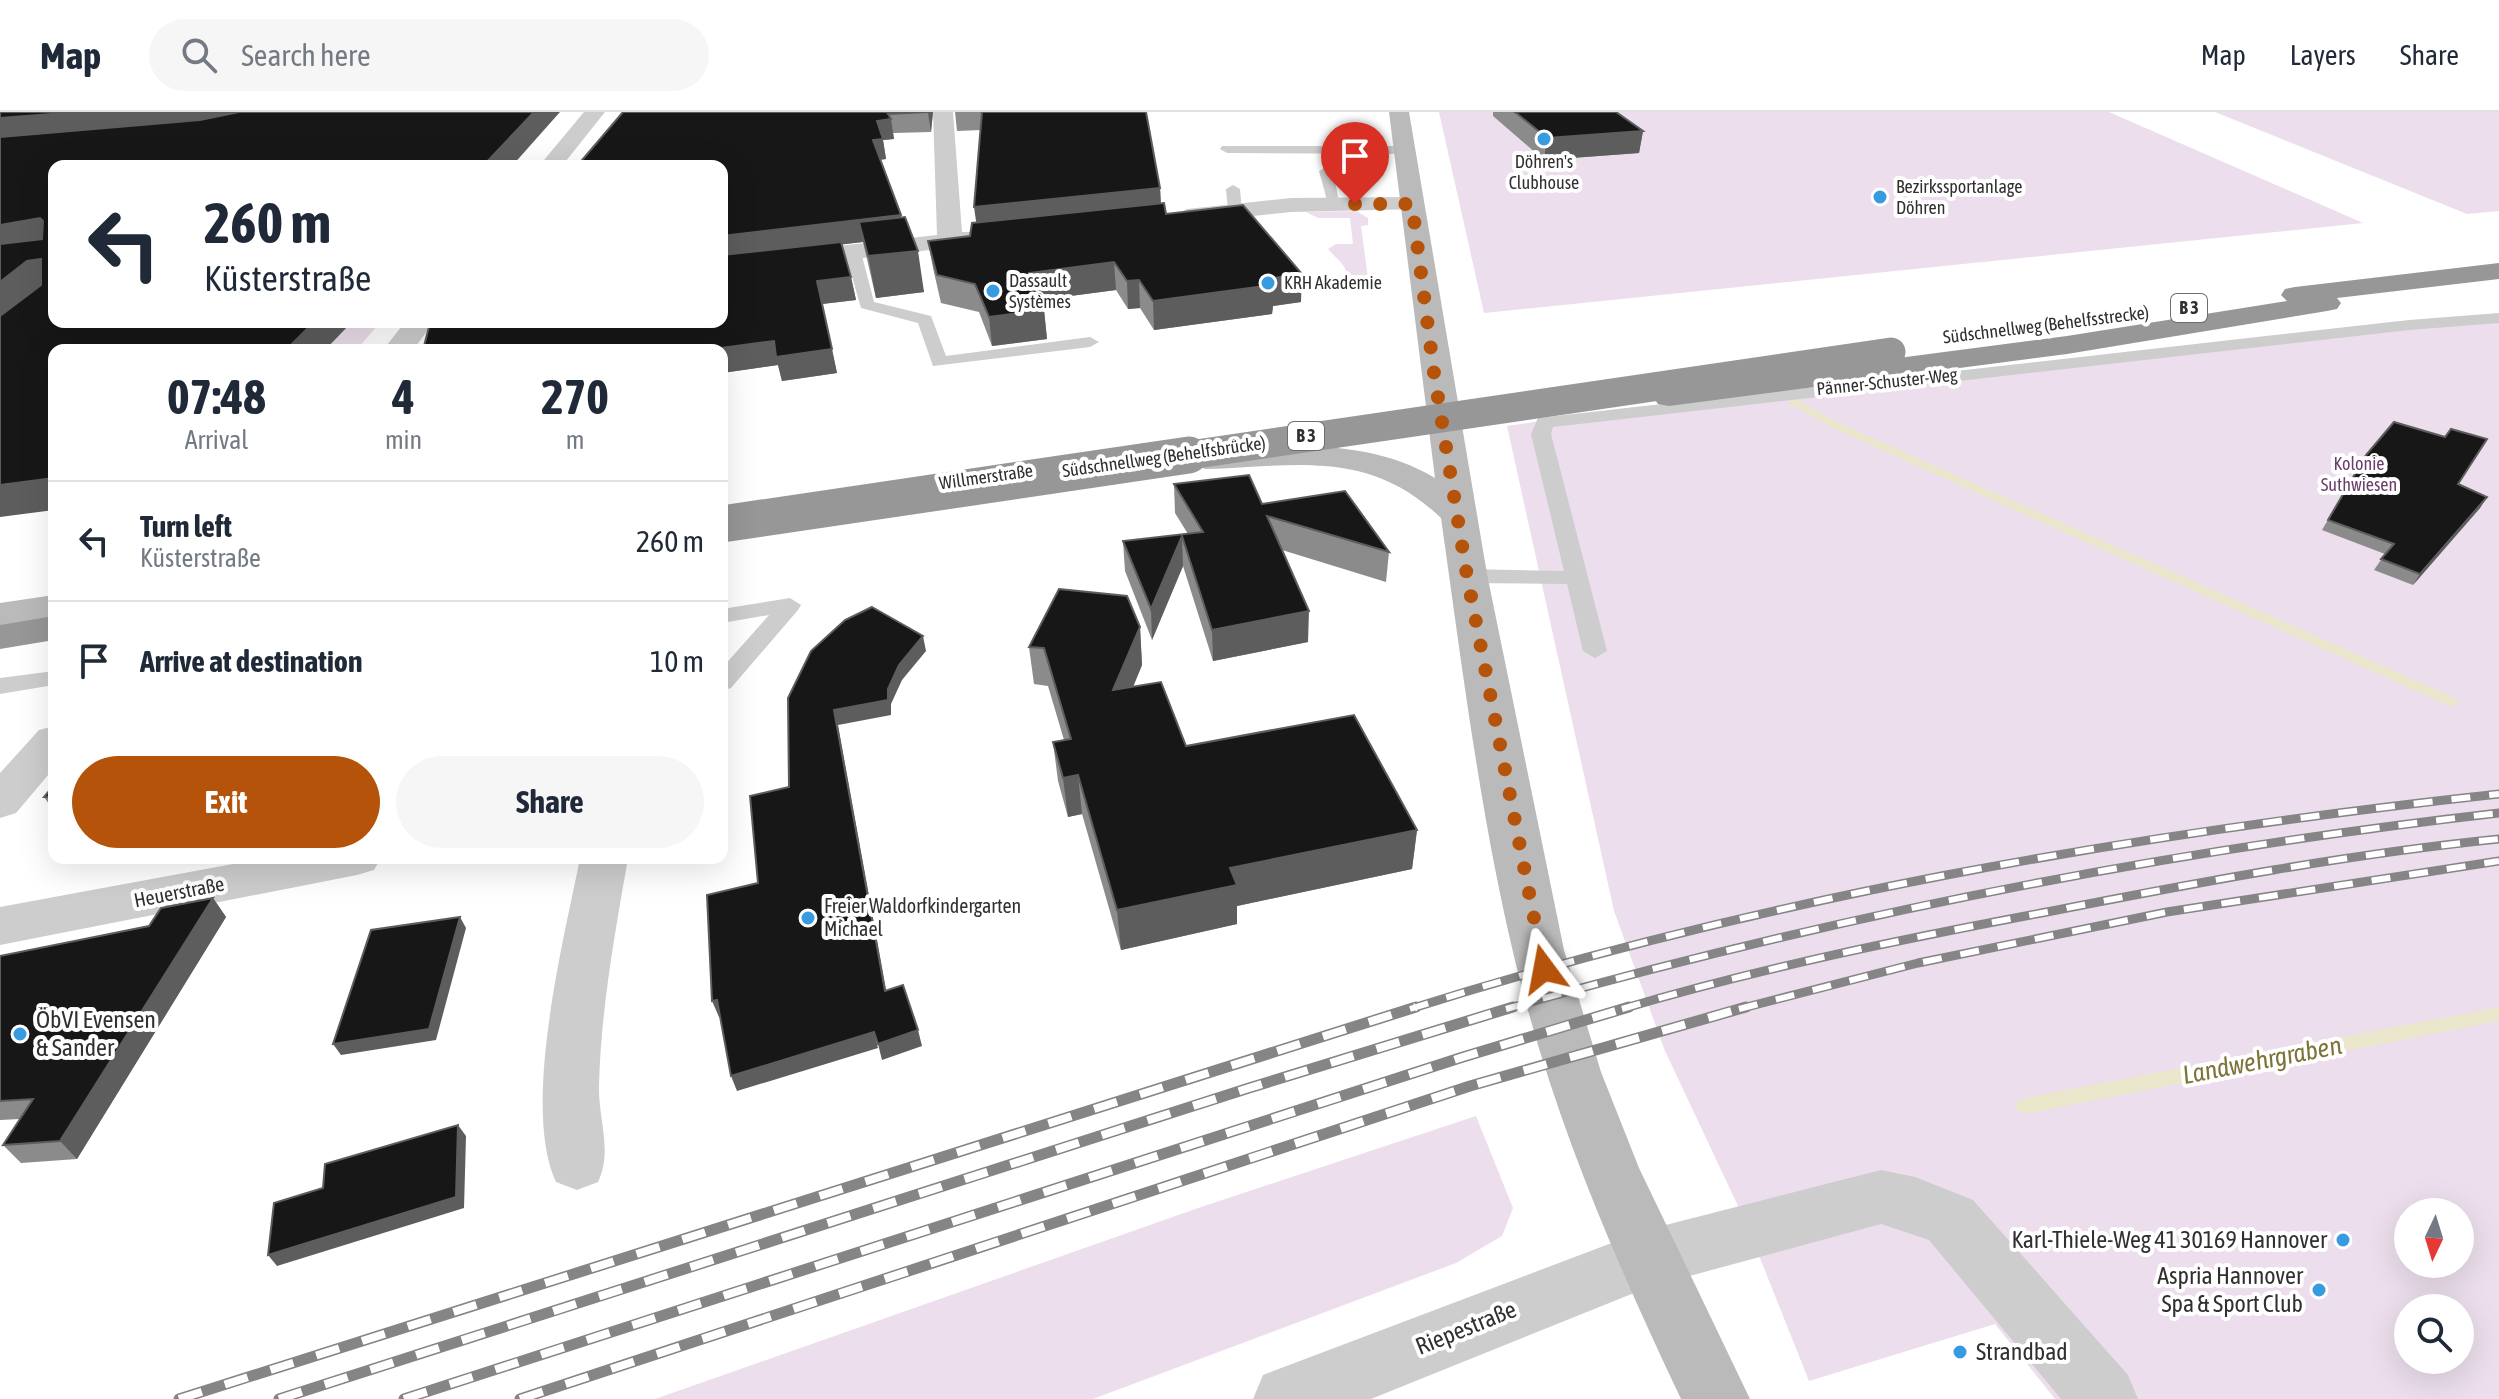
<!DOCTYPE html>
<html lang="en">
<head>
<meta charset="utf-8">
<style>
	body { margin:0; font-family:"Asap Condensed",sans-serif; background:#f6f6f7; color:#1f2937; height:100vh; display:flex; flex-direction:column; font-size:30px; white-space:nowrap }
	* { box-sizing:border-box; margin:0 }
	p { font-size:26px; color:#747a83 }
	.icon { flex:none; width:44px; height:44px; fill:none; stroke:currentColor; stroke-width:2; stroke-linecap:round; stroke-linejoin:round }
	.map { position:relative; flex:1; overflow:hidden }
	.drawer { position:absolute; left:48px; top:232px; width:680px; height:520px; display:flex; flex-direction:column; background:#fff; border-radius:16px; box-shadow:0 8px 32px #0002 }
	.drawer>* { flex:none }
	.hud { position:absolute; left:48px; top:48px; width:680px; height:168px; border-radius:16px; box-shadow:0 8px 32px #0002; background:#fff; color:#1f2937; overflow:hidden }
	.needle { width:52px; rotate:184deg }
	.controls { position:absolute; left:2394px; top:1086px; display:grid; gap:16px }
	.controls a { display:grid; place-items:center; width:80px; height:80px; border-radius:50%; background:#fff; box-shadow:0 8px 32px #0002; font-size:40px }
	.pin { position:absolute; display:grid; place-items:center; width:68px; height:68px; color:#fff; margin:-82px -34px; border-radius:50% 50% 50% 0; rotate:-45deg; box-shadow:0 0 8px #0007 }
	.pin .icon { rotate:45deg }
	.me { position:absolute; width:88px; margin:-44px; rotate:347deg; stroke-linejoin:round; filter:drop-shadow(0 0 6px #0008) }
	.turn { display:flex; align-items:center; gap:28px; height:168px; padding:0 24px; font-size:36px }
	.turn .icon { width:104px; height:104px; stroke-width:2.5 }
	.turn b { display:block; font-size:56px; line-height:68px }
	.eta { display:flex; justify-content:space-evenly; align-items:center; height:136px; text-align:center }
	.eta b { font-size:48px; font-weight:700; line-height:56px }
	.primary-button { display:flex; gap:16px; margin-top:auto; padding:16px 24px }
	.primary-button a { flex:1; height:92px; border-radius:48px; background:#b45309; color:#fff; font-size:32px; font-weight:700; line-height:92px; text-align:center }
	.primary-button a+a { background:#f6f6f7; color:#1f2937 }
	ul { padding:0; list-style:none }
	li { display:flex; align-items:center; gap:24px; height:120px; padding:0 24px; border-top:2px solid #e0e1e3 }
	li div { flex:1 }
	li b { display:block; font-size:30px }
	li em { font-style:normal }
	header { display:flex; align-items:center; gap:48px; box-sizing:border-box; height:112px; padding:0 40px; background:#fff; border-bottom:2px solid #e0e1e3 }
	header strong { font-size:38px }
	nav { display:flex; gap:44px; margin-inline-start:auto; font-size:28px }
	.search { width:560px; height:72px; background:#f6f6f7; display:flex; align-items:center; gap:20px; box-sizing:border-box; padding:0 28px; border-radius:44px; color:#747a83; font-size:30px }
	.map>svg:first-child { display:block }
	.green { fill:#ecdeec; fill-rule:evenodd }
	.lines { fill:none; stroke-linecap:round; stroke-linejoin:round }
	.stream { fill:#ebe7cc; fill-rule:evenodd }
	.lane { fill:#cdcdcd; fill-rule:evenodd }
	.street { fill:#cdcdcd; fill-rule:evenodd }
	.secondary { fill:#bababa; fill-rule:evenodd }
	.highway { fill:#979797; fill-rule:evenodd }
	.rail-far1-casing { stroke:#858585; stroke-width:9 }
	.rail-casing { stroke:#858585; stroke-width:11 }
	.rail-far1 { stroke:#fff; stroke-width:6; stroke-dasharray:19; stroke-linecap:butt }
	.rail { stroke:#fff; stroke-width:8; stroke-dasharray:24; stroke-linecap:butt }
	.highway-bridge-far1 { stroke:#979797; stroke-width:29 }
	.highway-bridge { stroke:#979797; stroke-width:37 }
	.wall { fill:#8b8b8b }
	.shaded-wall { fill:#5d5d5d }
	.building { fill:#171717; stroke:#5d5d5d; stroke-width:2 }
	.route { stroke:#b45309; stroke-width:14; stroke-dasharray:0 25.2 }
	.poi-dot { fill:#399bdf; stroke:#fff; stroke-width:3 }
	.labels { text-anchor:middle; stroke-width:8; stroke-linejoin:round; paint-order:stroke }
	.far-poi-label { font-size:18px; fill:#303030; stroke:#fff; text-anchor:start }
	.shield { fill:#fff; stroke:#6e6e6e; stroke-width:2 }
	.shield-label { font-size:18px; font-weight:bold; fill:#303030 }
	.far-street-label { font-size:18px; fill:#303030; stroke:#fff }
	.far-park-label { font-size:18px; fill:#6a3e6a; stroke:#fff }
	.street-label { font-size:20px; fill:#303030; stroke:#fff }
	.poi-label { font-size:20px; fill:#303030; stroke:#fff; text-anchor:start }
	.near-poi-label { font-size:24px; fill:#303030; stroke:#fff; text-anchor:start }
	.near-street-label { font-size:24px; fill:#303030; stroke:#fff }
	.near-water-label { font-size:26px; font-style:italic; fill:#7d7439; stroke:#fff }
</style>
</head>
<body>
<header>
<strong>Map</strong>
<div class="search"><svg class="icon" aria-label="search" viewBox="0 0 24 24"><circle cx="10" cy="10" r="6"/><path d="M15 15l6 6"/></svg>Search here</div>
<nav><a>Map</a><a>Layers</a><a>Share</a></nav>
</header>
<div class="map">
<svg width="2499" height="1287" viewBox="0 0 2499 1287">
	<rect width="100%" height="100%" fill="#fff"/>
	<g class="green">
		<polygon points="1439,0 2109,0 2363,111 1484,201"/>
		<polygon points="2215,0 2499,0 2499,99 2467,102"/>
		<path d="M1356,99l12,7v7l-7,1 8,60h-20c-2,-23 -9,-23 -21,-37l8,-5h17l-3,-26h-32l-12,-6z"/>
		<path d="M2499,204v1083h-444l-60,-75 -186,57 -63,-158 -81,-172 -51,-140 -107,-485 120,-18zM2408,1100h52v52h-52zM2408,1196h52v52h-52z"/>
		<polygon points="352,210 381,210 356,238 325,238"/>
		<polygon points="1476,1004 1513,1096 1502,1124 1456,1151 1093,1287 655,1287 1204,1094"/>
	</g>
	<g class="lines">
		<g class="stream">
			<polygon points="1790,288 1798,288 1841,312 2457,587 2459,590 2452,594 2447,593 1833,316 1790,292"/>
			<polygon points="2499,895 2499,909 2024,1002 2018,999 2015,994 2018,989 2024,986"/>
		</g>
		<g class="lane">
			<polygon points="1222,34 1405,34 1412,38 1405,42 1227,41 1220,37"/>
			<polygon points="1326,55 1333,59 1340,95 1328,92 1319,59"/>
			<polygon points="1233,73 1240,77 1242,99 1235,103 1228,99 1226,77"/>
			<polygon points="848,137 861,140 874,190 931,204 946,244 1090,225 1099,230 1090,235 933,254 918,211 861,196 845,140"/>
			<polygon points="2499,201 2499,211 2409,218 1553,315 1551,322 1607,539 1595,546 1583,539 1567,472 1467,471 1456,464 1467,457 1564,459 1531,322 1538,306 2409,208"/>
			<polygon points="790,486 801,493 798,498 731,576 722,579 722,556 769,503 722,511 722,497"/>
			<polygon points="54,559 54,573 0,582 0,566"/>
		</g>
		<g class="street">
			<polygon points="584,0 605,0 562,54 539,54"/>
			<polygon points="933,0 953,0 962,120 996,120 1000,125 996,130 722,163 722,147 937,123"/>
			<polygon points="1412,85 1424,92 1420,97 1291,100 1187,111 1175,104 1187,97 1291,86"/>
			<polygon points="405,210 434,210 413,238 383,238"/>
			<polygon points="54,614 54,656 16,701 0,706 0,661 39,618"/>
			<polygon points="265,746 381,746 374,758 357,763 0,833 0,795"/>
			<path d="M580,746h48c-13,75 -27,151 -29,227 -1,34 14,66 -1,97l-21,8 -21,-8c-35,-75 8,-242 24,-324z"/>
			<polygon points="1881,1058 1915,1065 1973,1088 2128,1263 2138,1287 2061,1287 1929,1128 1881,1112 1649,1175 1371,1287 1253,1287 1263,1263 1646,1118"/>
		</g>
		<g class="secondary">
			<path d="M1389,0h20l78,462 77,376 37,122 38,96 111,231h-69c-63,-133 -122,-268 -159,-411 -39,-149 -59,-316 -81,-470 -72,-69 -144,-52 -235,-49l-12,-3 -5,-7 5,-7 12,-3c78,-2 159,-13 229,29z"/>
			<polygon points="54,483 54,507 0,515 0,491"/>
		</g>
		<g class="highway">
			<polygon points="2499,151 2499,167 2337,186 2341,191 2337,197 2327,199 2067,242 1669,294 1658,292 1653,285 1658,278 1669,276 2067,224 2287,189 2281,183 2285,177 2295,175"/>
			<polygon points="54,504 54,528 0,537 0,513"/>
		</g>
		<g class="rail-far1-casing">
			<g id="rail-far1">
				<path d="M1410,897c354,-112 721,-175 1089,-215"/>
				<path d="M1506,897c326,-93 656,-158 993,-196"/>
				<path d="M1622,897c141,-42 286,-71 430,-98 148,-29 297,-57 447,-72"/>
				<polyline points="1739,897 1918,851 2167,800 2499,749"/>
			</g>
		</g>
		<g class="rail-casing">
			<g id="rail">
				<polyline points="179,1287 1416,895"/>
				<polyline points="279,1287 1249,976 1513,895"/>
				<polyline points="404,1287 1463,945 1629,895"/>
				<polyline points="520,1287 1470,974 1746,895"/>
			</g>
		</g>
		<use href="#rail-far1" class="rail-far1"/>
		<use href="#rail" class="rail"/>
		<polyline class="highway-bridge-far1" points="1176,345 1891,240"/>
		<polyline class="highway-bridge" points="722,412 1189,343"/>
	</g>
	<g class="wall">
		<polygon points="623,0 933,0 931,20 893,21 894,27 883,28 886,47 880,48 901,106 924,180 876,186 863,130 842,132 851,165 856,188 822,192 837,261 782,269 778,253 722,261 722,210"/>
		<polygon points="955,0 1146,0 1160,76 1161,91 1166,102 1301,190 1273,194 1272,202 1154,218 1140,196 1128,197 1116,178 1040,188 1044,198 1047,227 992,234 979,200 941,191 933,156 928,129 970,124 976,111 981,18 957,19"/>
		<polygon points="1493,0 1616,0 1643,19 1639,41 1544,48 1493,4"/>
		<polygon points="2366,343 2458,372 2487,385 2480,396 2413,473 2374,458 2385,442 2322,418"/>
		<polygon points="1174,372 1262,392 1389,440 1386,470 1282,438 1308,530 1213,549 1183,454 1152,528 1125,459 1123,429 1188,422 1175,401"/>
		<polygon points="1140,515 1142,553 1133,575 1186,634 1417,718 1412,757 1237,794 1237,812 1121,838 1082,702 1068,705 1058,669 1053,630 1064,628 1048,574 1034,572 1029,535"/>
		<polygon points="54,673 54,699 44,685"/>
		<polygon points="213,786 226,805 77,1047 21,1051 3,1033 20,1007 0,1008 0,844 149,814"/>
	</g>
	<g class="shaded-wall">
		<polygon points="78,0 285,0 0,29 0,6"/>
		<polygon points="534,0 560,0 512,54 483,54"/>
		<polygon points="928,0 933,0 931,20 928,1"/>
		<polygon points="891,7 894,27 883,28 886,47 876,48 873,28 877,9"/>
		<polygon points="1643,19 1639,41 1544,48 1547,26"/>
		<polygon points="1160,76 1161,97 977,116 974,95"/>
		<polygon points="901,103 904,124 859,110 863,130 722,147 722,124"/>
		<polygon points="40,106 54,131 0,140 0,113"/>
		<polygon points="918,139 924,180 876,186 868,144"/>
		<polygon points="41,147 54,169 0,208 0,170 27,149"/>
		<polygon points="1114,150 1116,178 1032,189 1029,161"/>
		<polygon points="1302,162 1301,190 1273,194 1272,202 1154,218 1153,189 1267,167"/>
		<polygon points="851,165 856,188 822,192 817,169"/>
		<polygon points="1139,168 1140,196 1128,197 1127,169"/>
		<polygon points="1044,198 1047,227 992,234 989,205"/>
		<polygon points="314,210 352,210 325,238 292,238 290,234"/>
		<polygon points="774,229 832,237 837,261 782,269 778,253 722,261 722,238 706,238"/>
		<polygon points="54,366 54,398 0,405 0,373"/>
		<polygon points="2487,385 2480,396 2413,473 2420,462"/>
		<polygon points="1182,424 1183,454 1152,528 1151,497"/>
		<polygon points="1309,499 1308,530 1213,549 1212,518"/>
		<polygon points="1140,515 1142,553 1116,616 1113,578"/>
		<polygon points="923,524 926,539 902,568 891,592 891,603 838,613 889,894 885,879 834,598 888,577 899,553"/>
		<polygon points="1078,663 1082,702 1068,705 1063,666"/>
		<polygon points="1417,718 1412,757 1237,794 1237,812 1121,838 1117,798 1230,756"/>
		<polygon points="213,786 226,805 77,1047 60,1029"/>
		<polygon points="460,805 466,816 436,928 341,943 333,932"/>
		<polygon points="717,888 723,904 719,905 712,889"/>
		<polygon points="918,918 922,934 882,948 878,932"/>
		<polygon points="874,920 878,936 737,979 731,964"/>
		<polygon points="458,1013 466,1024 464,1096 277,1154 268,1143"/>
	</g>
	<g class="building">
		<polygon points="0,0 78,0 0,6"/>
		<polygon points="239,0 534,0 483,54 54,54 54,210 314,210 290,234 319,233 314,238 54,238 54,366 0,373 0,204 41,173 41,147 27,149 0,170 0,132 42,127 43,109 40,106 0,113 0,25 200,8"/>
		<polygon points="623,0 928,0 888,2 891,7 877,9 883,27 873,28 901,103 722,124 722,54 577,54"/>
		<polygon points="982,0 1146,0 1160,76 974,95"/>
		<polygon points="1515,0 1616,0 1643,19 1547,26"/>
		<polygon points="1164,91 1166,102 1243,93 1302,162 1267,167 1273,173 1153,189 1139,168 1127,169 1114,150 1029,161 1044,198 989,205 975,172 937,163 928,129 970,124 972,111"/>
		<polygon points="905,105 918,139 868,144 859,110"/>
		<polygon points="841,130 851,165 817,169 832,237 776,245 774,229 706,238 423,238 430,211 441,210 722,210 722,143"/>
		<polygon points="2394,310 2445,325 2451,317 2487,327 2458,372 2487,385 2420,462 2381,447 2394,432 2328,408 2366,343"/>
		<polygon points="1249,363 1262,392 1345,379 1389,440 1267,404 1309,499 1212,518 1182,424 1151,497 1123,429 1203,420 1174,372"/>
		<polygon points="1059,477 1127,484 1140,515 1113,578 1161,570 1186,634 1354,603 1417,718 1230,756 1237,773 1117,798 1078,663 1063,666 1053,630 1071,627 1044,536 1029,535"/>
		<polygon points="872,495 923,524 899,553 888,577 888,588 834,598 885,879 903,873 918,918 878,932 874,920 731,964 717,888 712,889 707,783 758,771 750,684 789,675 788,586 811,539 845,508"/>
		<polygon points="54,673 54,685 44,685"/>
		<polygon points="213,786 60,1029 3,1033 33,987 0,989 0,844 149,814 161,796"/>
		<polygon points="460,805 429,917 333,932 371,818"/>
		<polygon points="458,1013 456,1085 268,1143 274,1091 323,1076 325,1052"/>
	</g>
	<g class="lines">
		<polyline class="route" points="1355,92 1412,92 1434,261 1467,464 1544,857"/>
	</g>
	<g class="poi-dot">
		<circle cx="1544" cy="27" r="8"/>
		<circle cx="1880" cy="85" r="8"/>
		<circle cx="1268" cy="171" r="8"/>
		<circle cx="993" cy="179" r="8"/>
		<circle cx="808" cy="806" r="8"/>
		<circle cx="20" cy="922" r="8"/>
		<circle cx="2343" cy="1128" r="8"/>
		<circle cx="2319" cy="1178" r="8"/>
		<circle cx="1960" cy="1240" r="8"/>
	</g>
	<g class="labels">
		<g class="far-poi-label">
			<text x="1544" y="56" text-anchor="middle">Döhren's<tspan x="1544" dy="21">Clubhouse</tspan></text>
			<text x="1896" y="81">Bezirkssportanlage<tspan x="1896" dy="21">Döhren</tspan></text>
			<text x="1009" y="175">Dassault<tspan x="1009" dy="21">Systèmes</tspan></text>
			<text x="1284" y="177">KRH Akademie</text>
		</g>
		<g class="shield">
			<rect x="2171" y="182" width="36" height="28" rx="6"/>
			<rect x="1288" y="310" width="36" height="28" rx="6"/>
		</g>
		<g class="shield-label">
			<text x="2189" y="202">B 3</text>
			<text x="1306" y="330">B 3</text>
		</g>
		<g class="far-street-label">
			<text transform="translate(2046 213) rotate(-7)" y="6">Südschnellweg (Behelfsstrecke)</text>
			<text transform="translate(1887 270) rotate(-6)" y="6">Pänner-Schuster-Weg</text>
			<text transform="translate(1164 345) rotate(-8)" y="6">Südschnellweg (Behelfsbrücke)</text>
			<text transform="translate(986 365) rotate(-8)" y="6">Willmerstraße</text>
		</g>
		<g class="far-park-label">
			<text x="2359" y="358">Kolonie<tspan x="2359" dy="21">Suthwiesen</tspan></text>
		</g>
		<g class="street-label">
			<text transform="translate(179 780) rotate(-11)" y="7">Heuerstraße</text>
		</g>
		<g class="poi-label">
			<text x="824" y="801">Freier Waldorfkindergarten<tspan x="824" dy="23">Michael</tspan></text>
		</g>
		<g class="near-poi-label">
			<text x="36" y="916">ÖbVI Evensen<tspan x="36" dy="28">&amp; Sander</tspan></text>
			<text x="2327" y="1136" text-anchor="end">Karl-Thiele-Weg 41 30169 Hannover</text>
			<text x="2303" y="1172" text-anchor="end">Aspria Hannover<tspan x="2303" dy="28">Spa &amp; Sport Club</tspan></text>
			<text x="1976" y="1248">Strandbad</text>
		</g>
		<g class="near-street-label">
			<text transform="translate(1466 1216) rotate(-22)" y="8">Riepestraße</text>
		</g>
		<g class="near-water-label">
			<text transform="translate(2262 948) rotate(-11)" y="9">Landwehrgraben</text>
		</g>
	</g>
</svg>
<div class="controls">
<a><svg class="needle" viewBox="-14 -14 28 28"><path d="M0-13l5 13h-10z" fill="#e53935"/><path d="M0 13l5-13h-10z" fill="#747a83"/></svg></a>
<a><svg class="icon" aria-label="search" viewBox="0 0 24 24"><circle cx="10" cy="10" r="6"/><path d="M15 15l6 6"/></svg></a>
</div>
<div class="pin" style="left:1355px;top:92px;background:#d93025"><svg class="icon" aria-label="arrive" viewBox="0 0 24 24"><path d="M6 21V4h12l-3 4 3 4H6"/></svg></div>
<svg class="me" style="left:1544px;top:857px" viewBox="-20 -20 40 40"><path d="M0-17L14 15 0 8-14 15z" fill="#b45309" stroke="#fff" stroke-width="4"/></svg>
<div class="hud">
<div class="turn"><svg class="icon" aria-label="left" viewBox="0 0 24 24"><path d="M17 20v-9H6M10 6l-5 5 5 5"/></svg><div><b>260 m</b>Küsterstraße</div></div>
</div>
<section class="drawer">
<div class="eta">
<div><b>07:48</b><p>Arrival</p></div>
<div><b>4</b><p>min</p></div>
<div><b>270</b><p>m</p></div>
</div>
<ul>
<li><svg class="icon" aria-label="left" viewBox="0 0 24 24"><path d="M17 20v-9H6M10 6l-5 5 5 5"/></svg><div><b>Turn left</b><p>Küsterstraße</p></div><em>260 m</em></li>
<li><svg class="icon" aria-label="arrive" viewBox="0 0 24 24"><path d="M6 21V4h12l-3 4 3 4H6"/></svg><div><b>Arrive at destination</b></div><em>10 m</em></li>
</ul>
<div class="primary-button"><a>Exit</a><a>Share</a></div>
</section>
</div>
</body>
</html>
